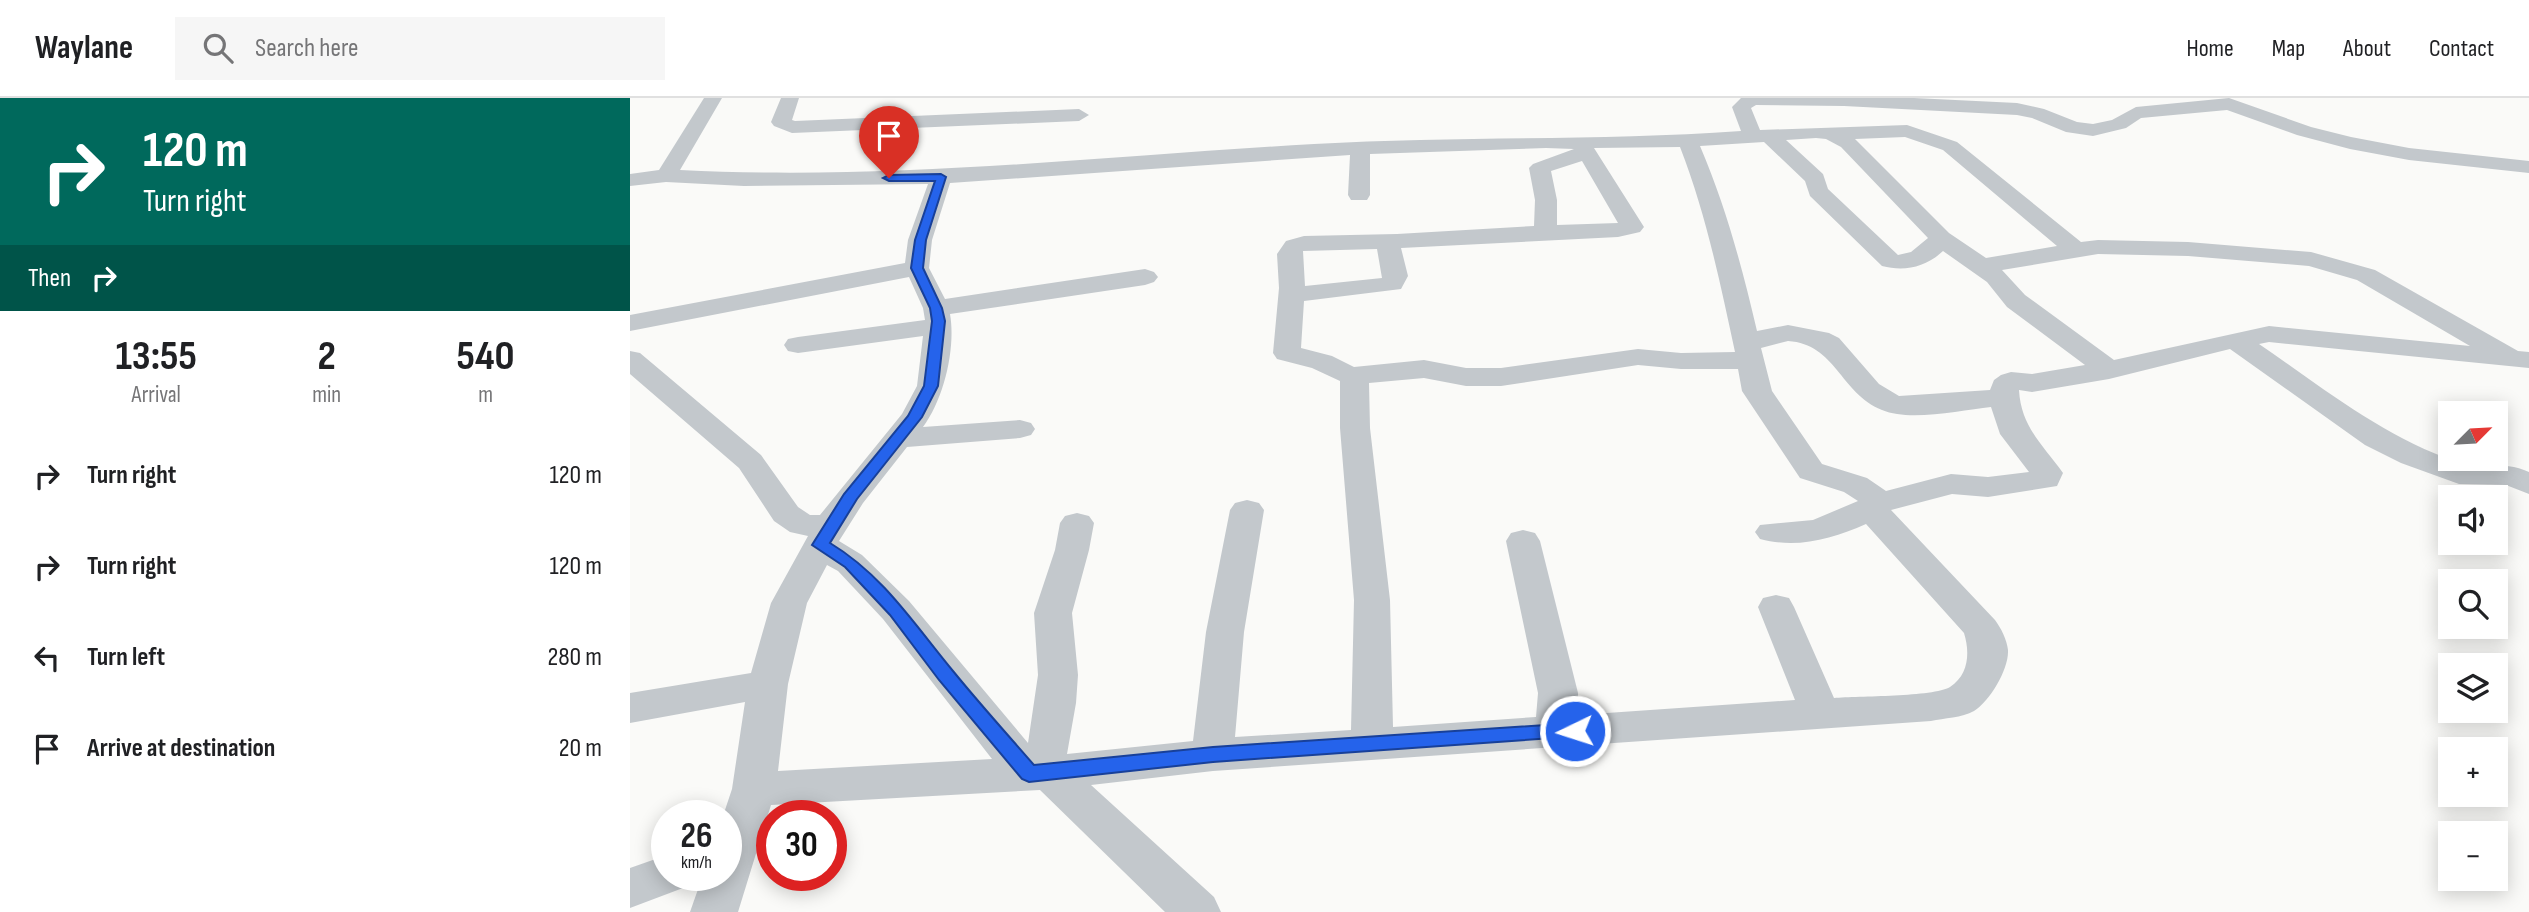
<!DOCTYPE html>
<html lang="en">
<head>
<meta charset="utf-8">
<style>
	body { margin:0; font-family:"Sofia Sans Condensed",sans-serif; background:#f6f6f6; color:#202124; height:100vh; display:flex; flex-direction:column; font-size:26px; white-space:nowrap }
	* { box-sizing:border-box; margin:0 }
	p { font-size:23px; color:#757577 }
	.icon { flex:none; width:38px; height:38px; fill:none; stroke:currentColor; stroke-width:2; stroke-linecap:round; stroke-linejoin:round }
	.map { position:relative; flex:1; overflow:hidden }
	.sheet { display:flex; flex-direction:column; background:#fff; width:630px }
	.sheet>* { flex:none }
	.guide { background:#00695c; color:#fff; overflow:hidden }
	.needle { width:46px; rotate:66deg }
	.tools { position:absolute; left:1808px; top:303px; display:grid; gap:14px }
	.tools a { display:grid; place-items:center; width:70px; height:70px; border-radius:0px; background:#fff; box-shadow:0 4px 18px #0003; font-size:35px }
	.speed { position:absolute; left:21px; top:702px; display:flex; gap:14px; font-size:35px; font-weight:700; text-align:center }
	.speed>* { display:grid; place-content:center; width:91px; height:91px; border-radius:50%; background:#fff; box-shadow:0 4px 18px #0003; line-height:1 }
	.speed small { font-size:18px; font-weight:400 }
	.speed .limit { border:10px solid #d22; background:#fff; color:#111 }
	.pin { position:absolute; display:grid; place-items:center; width:60px; height:60px; color:#fff; margin:-72px -30px; border-radius:50% 50% 50% 0; rotate:-45deg; box-shadow:0 0 7px #0007 }
	.pin .icon { rotate:45deg }
	.me { position:absolute; width:77px; margin:-38px; rotate:266deg; stroke-linejoin:round; filter:drop-shadow(0 0 5px #0008) }
	.turn { display:flex; align-items:center; gap:24px; height:147px; padding:0 28px; font-size:32px }
	.turn .icon { width:91px; height:91px; stroke-width:2.5 }
	.turn b { display:block; font-size:49px; line-height:60px }
	.then { display:flex; align-items:center; height:66px; padding:0 28px; background:#0003; gap:14px; font-size:26px }
	.eta { display:flex; justify-content:space-evenly; align-items:center; height:119px; text-align:center }
	.eta b { font-size:42px; font-weight:700; line-height:49px }
	ul { padding:0; list-style:none }
	li { display:flex; align-items:center; gap:21px; height:91px; padding:0 28px }
	li div { flex:1 }
	li b { display:block; font-size:26px }
	li em { font-style:normal }
	header { display:flex; align-items:center; gap:42px; box-sizing:border-box; height:98px; padding:0 35px; background:#fff; border-bottom:2px solid #e0e0e0 }
	header strong { font-size:33px }
	nav { display:flex; gap:38px; margin-inline-start:auto; font-size:24px }
	.search { width:490px; height:63px; background:#f6f6f6; display:flex; align-items:center; gap:18px; box-sizing:border-box; padding:0 24px; border-radius:0px; color:#757577; font-size:26px }
	main { display:flex; flex:1; min-height:0 }
	.map>svg:first-child { display:block }
	.lines { fill:none; stroke-linecap:round; stroke-linejoin:round }
	.minor { fill:#c3c8cc; fill-rule:evenodd }
	.route { fill:#2563eb; stroke:#184099; stroke-width:2 }
</style>
</head>
<body>
<header>
<strong>Waylane</strong>
<div class="search"><svg class="icon" aria-label="search" viewBox="0 0 24 24"><circle cx="10" cy="10" r="6"/><path d="M15 15l6 6"/></svg>Search here</div>
<nav><a>Home</a><a>Map</a><a>About</a><a>Contact</a></nav>
</header>
<main>
<section class="sheet">
<div class="guide">
<div class="turn"><svg class="icon" aria-label="right" viewBox="0 0 24 24"><path d="M7 20v-9h11M14 6l5 5-5 5"/></svg><div><b>120 m</b>Turn right</div></div>
<div class="then">Then<svg class="icon" aria-label="right" viewBox="0 0 24 24"><path d="M7 20v-9h11M14 6l5 5-5 5"/></svg></div>
</div>
<div class="eta">
<div><b>13:55</b><p>Arrival</p></div>
<div><b>2</b><p>min</p></div>
<div><b>540</b><p>m</p></div>
</div>
<ul>
<li><svg class="icon" aria-label="right" viewBox="0 0 24 24"><path d="M7 20v-9h11M14 6l5 5-5 5"/></svg><div><b>Turn right</b></div><em>120 m</em></li>
<li><svg class="icon" aria-label="right" viewBox="0 0 24 24"><path d="M7 20v-9h11M14 6l5 5-5 5"/></svg><div><b>Turn right</b></div><em>120 m</em></li>
<li><svg class="icon" aria-label="left" viewBox="0 0 24 24"><path d="M17 20v-9H6M10 6l-5 5 5 5"/></svg><div><b>Turn left</b></div><em>280 m</em></li>
<li><svg class="icon" aria-label="arrive" viewBox="0 0 24 24"><path d="M6 21V4h12l-3 4 3 4H6"/></svg><div><b>Arrive at destination</b></div><em>20 m</em></li>
</ul>
</section>
<div class="map">
<svg width="1899" height="814" viewBox="0 0 1899 814">
	<rect width="100%" height="100%" fill="#fafaf8"/>
	<g class="lines">
		<g class="minor">
			<path d="M74,0h18l-42,72c212,11 423,-14 634,-26 143,-8 285,-3 427,-13l-9,-24 9,-9h173l103,5 27,6 33,13 16,2 19,-4 24,-13 93,-9 82,29 40,10 58,11 120,13v12l-120,-13 -59,-11 -53,-14 -70,-25 -86,8 -15,10 -33,8 -27,-4 -34,-14 -15,-3 -173,-9 -88,-1 -5,3 9,22 147,-5 50,17 124,100 17,-2 90,2 123,10 64,18 143,81 11,1v16l-260,-26 -10,2c60,41 118,88 187,114 27,10 57,2 83,14v22l-23,-9 -47,-1 -58,-21 -36,-18 -135,-96 -121,30 -77,13 -13,-2c2,37 24,55 44,83l-6,13 -69,11 -36,-3 -61,16 104,110c6,8 12,20 13,30 1,19 -18,51 -34,61 -12,7 -30,7 -43,10l-718,50 -122,14 123,112 7,15h-56l-125,-122 -269,15 -33,107h-48l13,-37h23v-59h-3l9,-27 13,-87 -115,21v-30l121,-20 20,-70 37,-67 -18,-4 -16,-11 -35,-53 -109,-94v-23l10,2 121,102 37,52 12,8h10l82,-101 15,-28 6,-50 -125,17 -10,-2 -4,-6 4,-6 10,-2 127,-17 -2,-12 -14,-31 -279,54v-16l275,-52 3,-23 20,-56 -184,2 -78,-4 -36,4v-12l29,-4zM1275,39l38,13 114,96 -71,12 -37,-25 -94,-94zM1186,40l10,1 15,8 87,91 -17,14 -13,3 -70,-66 -5,-15 -37,-34zM1134,44l41,39 5,15 72,70c23,6 44,1 61,-15l44,31 20,25 78,58 -53,9 -21,-2 -10,3 -7,5 -4,10 -91,6 -20,-12 -40,-46 -10,-5 -41,-8 -31,6c-15,-64 -31,-124 -57,-185zM1050,49c26,67 40,135 55,205l-54,1 -43,-4 -137,19h-35l-42,-8 -70,7 -22,-11 -31,-8 3,-47 97,-12 7,-13 -7,-28 217,-11 22,-5 4,-5 -50,-79zM916,50l28,1 -41,15 -4,4 6,32 -1,26 -137,8 -93,2 -18,5 -9,13 2,34 -6,65 4,6 35,9 28,13v47l14,172 -3,130 -116,7 9,-105 20,-122 -5,-7 -12,-3 -12,3 -5,7 -24,122 -13,109 -126,13 9,-51 2,-28 -6,-62 17,-63 5,-27 -5,-7 -12,-3 -12,3 -5,7 -5,27 -21,63 4,62 -10,68 -119,-142 -47,-46 -23,-14 24,-38 44,-56 113,-9 11,-3 4,-6 -4,-6 -11,-3 -97,7c21,-28 33,-79 27,-113l195,-29 9,-3 4,-5 -4,-5 -9,-3 -200,30 -16,-31 3,-28 18,-57 400,-28 -2,40 3,5h16l3,-5v-41zM952,63l36,62 -61,2v-25l-6,-29zM747,151l5,29 -77,8 -2,-35zM1468,156l90,2 121,10 48,14 113,66 -201,-20 -155,34 -89,-65 -23,-25zM1158,243c48,3 52,52 94,69 28,12 79,0 109,-3l9,27 29,38 -41,5 -37,-3 -65,17 -19,-13 -45,-14 -50,-73 -11,-43zM1008,267l43,4h57l4,22 58,87 44,14 14,9 -45,19 -53,5 -5,7 5,7c37,10 72,0 106,-15l98,109c6,19 5,42 -14,54 -17,10 -92,9 -116,11l-40,-91 -5,-9 -13,-3 -13,3 -5,9 37,93 -217,15v-22l-38,-152 -5,-8 -12,-3 -12,3 -5,8 32,152 -2,24 -143,10 -3,-127 -20,-172 -1,-45 55,-5 42,8h35zM197,467l11,6 45,48 109,140 -214,12 10,-87 19,-81z"/>
			<polygon points="151,0 169,0 162,22 165,23 449,11 459,17 449,23 162,35 144,28 141,24"/>
			<polygon points="37,757 37,777 60,777 53,790 0,810 0,770"/>
		</g>
	</g>
	<path class="route" d="M311,76l5,3 -20,63 -3,28 19,40 3,13 -7,65 -16,31 -65,82 -27,44c53,32 84,81 123,128 26,32 54,63 81,94l179,-18 362,-24 7,2 3,6 -3,5 -369,26 -184,20 -7,-3 -83,-99 -49,-65 -45,-48 -33,-22 32,-51 64,-78 16,-30 8,-65 -2,-13 -19,-40 4,-28 20,-59h-46l-6,-3 6,-3z"/>
</svg>
<div class="tools">
<a><svg class="needle" viewBox="-14 -14 28 28"><path d="M0-13l5 13h-10z" fill="#e53935"/><path d="M0 13l5-13h-10z" fill="#757577"/></svg></a>
<a><svg class="icon" aria-label="sound" viewBox="0 0 24 24"><path d="M4 9h4l5-4v14l-5-4H4zM17 9q2 3 0 6"/></svg></a>
<a><svg class="icon" aria-label="search" viewBox="0 0 24 24"><circle cx="10" cy="10" r="6"/><path d="M15 15l6 6"/></svg></a>
<a><svg class="icon" aria-label="layers" viewBox="0 0 24 24"><path d="M12 4l9 5-9 5-9-5zM3 14l9 5 9-5"/></svg></a>
<a>+</a>
<a>−</a>
</div>
<div class="speed"><div>26<small>km/h</small></div><div class="limit">30</div></div>
<div class="pin" style="left:259px;top:80px;background:#d93025"><svg class="icon" aria-label="arrive" viewBox="0 0 24 24"><path d="M6 21V4h12l-3 4 3 4H6"/></svg></div>
<svg class="me" style="left:945px;top:633px" viewBox="-20 -20 40 40"><circle r="17" fill="#2563eb" stroke="#fff" stroke-width="3"/><path d="M0-11L8 9 0 5-8 9z" fill="#fff"/></svg>
</div>
</main>
</body>
</html>
